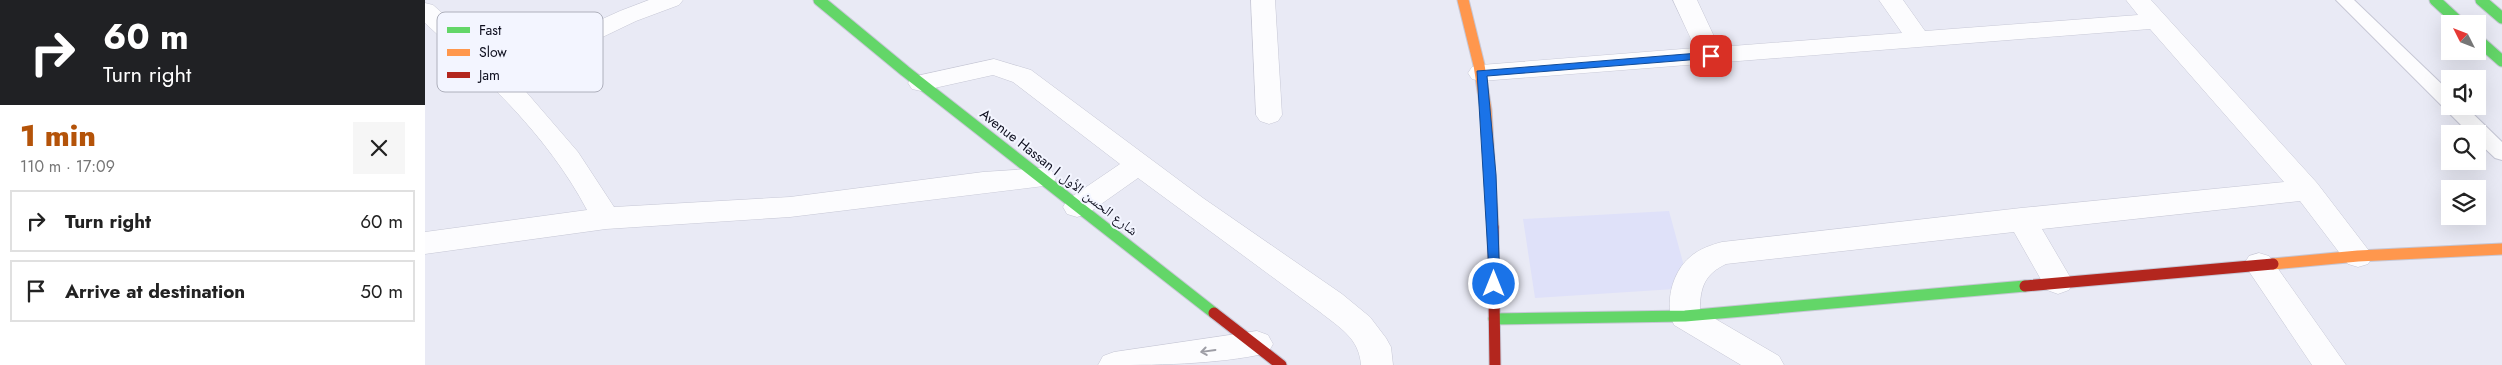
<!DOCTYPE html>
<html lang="en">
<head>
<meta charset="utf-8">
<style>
	body { margin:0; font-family:Jost,"Noto Naskh Arabic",sans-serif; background:#f6f6f6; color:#222; height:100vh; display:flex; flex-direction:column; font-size:19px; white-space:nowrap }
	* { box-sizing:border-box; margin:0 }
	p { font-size:16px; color:#767676 }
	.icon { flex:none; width:28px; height:28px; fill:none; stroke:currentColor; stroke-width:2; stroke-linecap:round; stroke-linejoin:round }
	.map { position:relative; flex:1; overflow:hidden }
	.details { display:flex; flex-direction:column; background:#fff; width:425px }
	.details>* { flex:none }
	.guide { background:#202124; color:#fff; overflow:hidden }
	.needle { width:32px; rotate:312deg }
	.fabs { position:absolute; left:2016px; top:15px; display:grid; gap:10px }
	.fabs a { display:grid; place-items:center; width:45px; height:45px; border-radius:0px; background:#fff; box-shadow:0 5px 20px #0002; font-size:25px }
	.pin { position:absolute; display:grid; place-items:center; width:42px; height:42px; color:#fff; margin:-21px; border-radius:10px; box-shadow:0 2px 8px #0006 }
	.me { position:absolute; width:55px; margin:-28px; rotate:0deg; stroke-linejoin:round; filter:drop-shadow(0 0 4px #0008) }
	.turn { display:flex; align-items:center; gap:18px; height:105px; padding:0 20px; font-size:22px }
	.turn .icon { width:65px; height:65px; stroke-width:2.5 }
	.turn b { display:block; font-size:35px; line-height:42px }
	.round { display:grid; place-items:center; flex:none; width:52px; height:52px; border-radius:0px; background:#f6f6f6 }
	.headline { display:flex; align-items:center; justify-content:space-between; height:85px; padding:0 20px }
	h1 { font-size:30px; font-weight:800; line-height:38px; color:#b45309 }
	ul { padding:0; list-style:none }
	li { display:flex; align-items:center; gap:15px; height:62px; margin:0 10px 8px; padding:0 10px; border:2px solid #e0e0e0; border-radius:0px }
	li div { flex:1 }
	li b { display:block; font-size:19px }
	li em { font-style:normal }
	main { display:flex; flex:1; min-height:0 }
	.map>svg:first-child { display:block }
	.built { fill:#dfe1f9 }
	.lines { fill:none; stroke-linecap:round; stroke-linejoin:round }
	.lane-casing { stroke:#c6c7d5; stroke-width:2 }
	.street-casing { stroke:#c6c7d5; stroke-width:1 }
	.fast-casing { stroke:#c6c7d5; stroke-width:13 }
	.slow-casing { stroke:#c6c7d5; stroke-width:13 }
	.jam-casing { stroke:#c6c7d5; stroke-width:13 }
	.lane { fill:#fcfcfe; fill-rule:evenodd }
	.street { fill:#fcfcfe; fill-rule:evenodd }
	.fast { stroke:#63d668; stroke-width:11 }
	.slow { stroke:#ff974d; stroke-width:11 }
	.jam { stroke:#b3261e; stroke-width:11 }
	.oneway { stroke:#9d9da5 }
	.route { fill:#1a73e8; stroke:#114b97 }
	.labels { text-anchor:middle; stroke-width:4; stroke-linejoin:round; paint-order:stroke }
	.street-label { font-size:14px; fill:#0e0f1f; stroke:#f3f5ff }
	.key { fill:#f3f5ff; stroke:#aeb0bc; stroke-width:1 }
	.key-label { font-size:14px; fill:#0e0f1f }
</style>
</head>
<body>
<main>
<section class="details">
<div class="guide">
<div class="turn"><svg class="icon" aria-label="right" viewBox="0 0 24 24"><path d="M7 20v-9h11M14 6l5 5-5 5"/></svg><div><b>60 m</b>Turn right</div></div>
</div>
<div class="headline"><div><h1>1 min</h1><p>110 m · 17:09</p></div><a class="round"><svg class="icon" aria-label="close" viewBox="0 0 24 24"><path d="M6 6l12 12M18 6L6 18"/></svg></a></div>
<ul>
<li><svg class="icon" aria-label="right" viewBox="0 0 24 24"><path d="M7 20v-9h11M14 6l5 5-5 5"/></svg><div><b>Turn right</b></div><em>60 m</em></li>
<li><svg class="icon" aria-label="arrive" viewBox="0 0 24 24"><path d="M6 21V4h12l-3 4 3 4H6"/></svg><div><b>Arrive at destination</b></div><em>50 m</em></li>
</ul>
</section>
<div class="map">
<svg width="2077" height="365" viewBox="0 0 2077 365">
	<rect width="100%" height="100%" fill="#e9eaf5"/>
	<polygon class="built" points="1244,211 1265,288 1110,298 1098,219"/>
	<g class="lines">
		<g class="lane-casing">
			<polygon id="lane" points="1911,0 1929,0 2025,92 2025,106 2040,106 2077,142 2077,160 2070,158 2052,141 2052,134 2045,134"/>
		</g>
		<g class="street-casing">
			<g id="street">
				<path d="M224,0h34l-4,5 -43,16 -121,58 63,73 36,55 176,-10 193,-25 59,-4 10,3 4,7 -4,7 -262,32 -184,12 -181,25v-22l162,-22c-39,-74 -101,-131 -162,-187v-20l8,2 68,60 119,-54z"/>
				<polygon points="826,0 850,0 857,115 853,121 844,124 835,121 831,115"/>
				<path d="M1248,0h24l22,47 183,-14 -23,-33h24l22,31 213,-16 -12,-15h25l166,183 56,73 -5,8 -10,3 -10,-3 -48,-63 -258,28 31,53 -4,8 -11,4 -11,-4 -33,-58 -288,32c-21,10 -26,23 -26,46l79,46 5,9h-43l-67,-40c-10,-21 -2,-53 16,-68 9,-8 21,-12 32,-15l299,-34 263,-26 -134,-153 -669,52 -9,-2 -4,-6 4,-6 9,-2 214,-17z"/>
				<path d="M569,59l37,11 172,128 139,96 28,23 16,21 5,9 2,18h-32c-2,-27 -21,-37 -41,-53l-182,-134 -51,36 -10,3 -10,-3 -4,-7 4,-7 53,-36 -107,-82 -20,-7 -72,16 -9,-2 -4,-6 4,-6z"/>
				<polygon points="1834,253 1844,256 1921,365 1887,365 1819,264 1824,256"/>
				<path d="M832,331l11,4 5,9 -5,9c-53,12 -114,12 -170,12l5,-9 11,-4z"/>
			</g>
		</g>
		<g class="fast-casing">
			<g id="fast">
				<polyline points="394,0 480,71 789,313"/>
				<polyline points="2010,0 2036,24"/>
				<polyline points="2056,0 2077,18"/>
				<polyline points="2052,39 2077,61"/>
				<polyline points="1069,319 1260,316 1600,286"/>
			</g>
		</g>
		<g class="slow-casing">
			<g id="slow">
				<polyline points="1038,0 1054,65 1061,110 1068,227"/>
				<polyline points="1848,264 1933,256 2077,249"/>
			</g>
		</g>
		<g class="jam-casing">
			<g id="jam">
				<polyline points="1068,227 1070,365"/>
				<polyline points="1600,286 1848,264"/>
				<polyline points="789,313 856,365"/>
			</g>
		</g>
		<use href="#lane" class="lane"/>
		<use href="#street" class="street"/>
		<use href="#fast" class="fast"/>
		<use href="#slow" class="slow"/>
		<use href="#jam" class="jam"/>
	</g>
	<defs><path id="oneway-shaft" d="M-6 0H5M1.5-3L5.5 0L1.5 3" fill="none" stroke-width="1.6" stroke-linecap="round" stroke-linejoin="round" transform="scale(1.25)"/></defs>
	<use class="oneway" href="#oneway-shaft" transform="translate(783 351) rotate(172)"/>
	<polygon class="route" points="1286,52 1291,56 1289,58 1062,76 1071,175 1075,284 1073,288 1065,288 1052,71"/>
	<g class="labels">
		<g class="street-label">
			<text transform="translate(634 172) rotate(38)" y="5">Avenue Hassan I شارع الحسن الأول</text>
		</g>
	</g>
	<rect x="12" y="12" width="166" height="80" rx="8" class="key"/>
	<rect x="22" y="27" width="23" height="6" fill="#63d668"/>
	<rect x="22" y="49" width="23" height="7" fill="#ff974d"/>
	<rect x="22" y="72" width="23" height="6" fill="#b3261e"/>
	<g class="key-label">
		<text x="54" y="35">Fast</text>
		<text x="54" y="57">Slow</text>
		<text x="54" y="80">Jam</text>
	</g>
</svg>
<div class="fabs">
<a><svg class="needle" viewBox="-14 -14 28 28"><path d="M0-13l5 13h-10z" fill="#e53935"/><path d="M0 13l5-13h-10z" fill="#767676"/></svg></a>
<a><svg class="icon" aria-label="sound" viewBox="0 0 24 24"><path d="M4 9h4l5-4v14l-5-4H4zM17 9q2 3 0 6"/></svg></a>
<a><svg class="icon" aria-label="search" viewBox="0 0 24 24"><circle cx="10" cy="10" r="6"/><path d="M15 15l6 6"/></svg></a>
<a><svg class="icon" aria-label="layers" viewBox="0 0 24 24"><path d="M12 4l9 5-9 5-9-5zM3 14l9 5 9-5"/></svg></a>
</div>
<div class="pin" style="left:1286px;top:56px;background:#d93025"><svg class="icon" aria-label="arrive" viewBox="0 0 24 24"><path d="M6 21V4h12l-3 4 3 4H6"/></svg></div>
<svg class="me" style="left:1069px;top:284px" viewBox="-20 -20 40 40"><circle r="17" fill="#1a73e8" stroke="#fff" stroke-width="3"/><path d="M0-11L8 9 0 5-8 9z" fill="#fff"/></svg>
</div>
</main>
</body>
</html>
